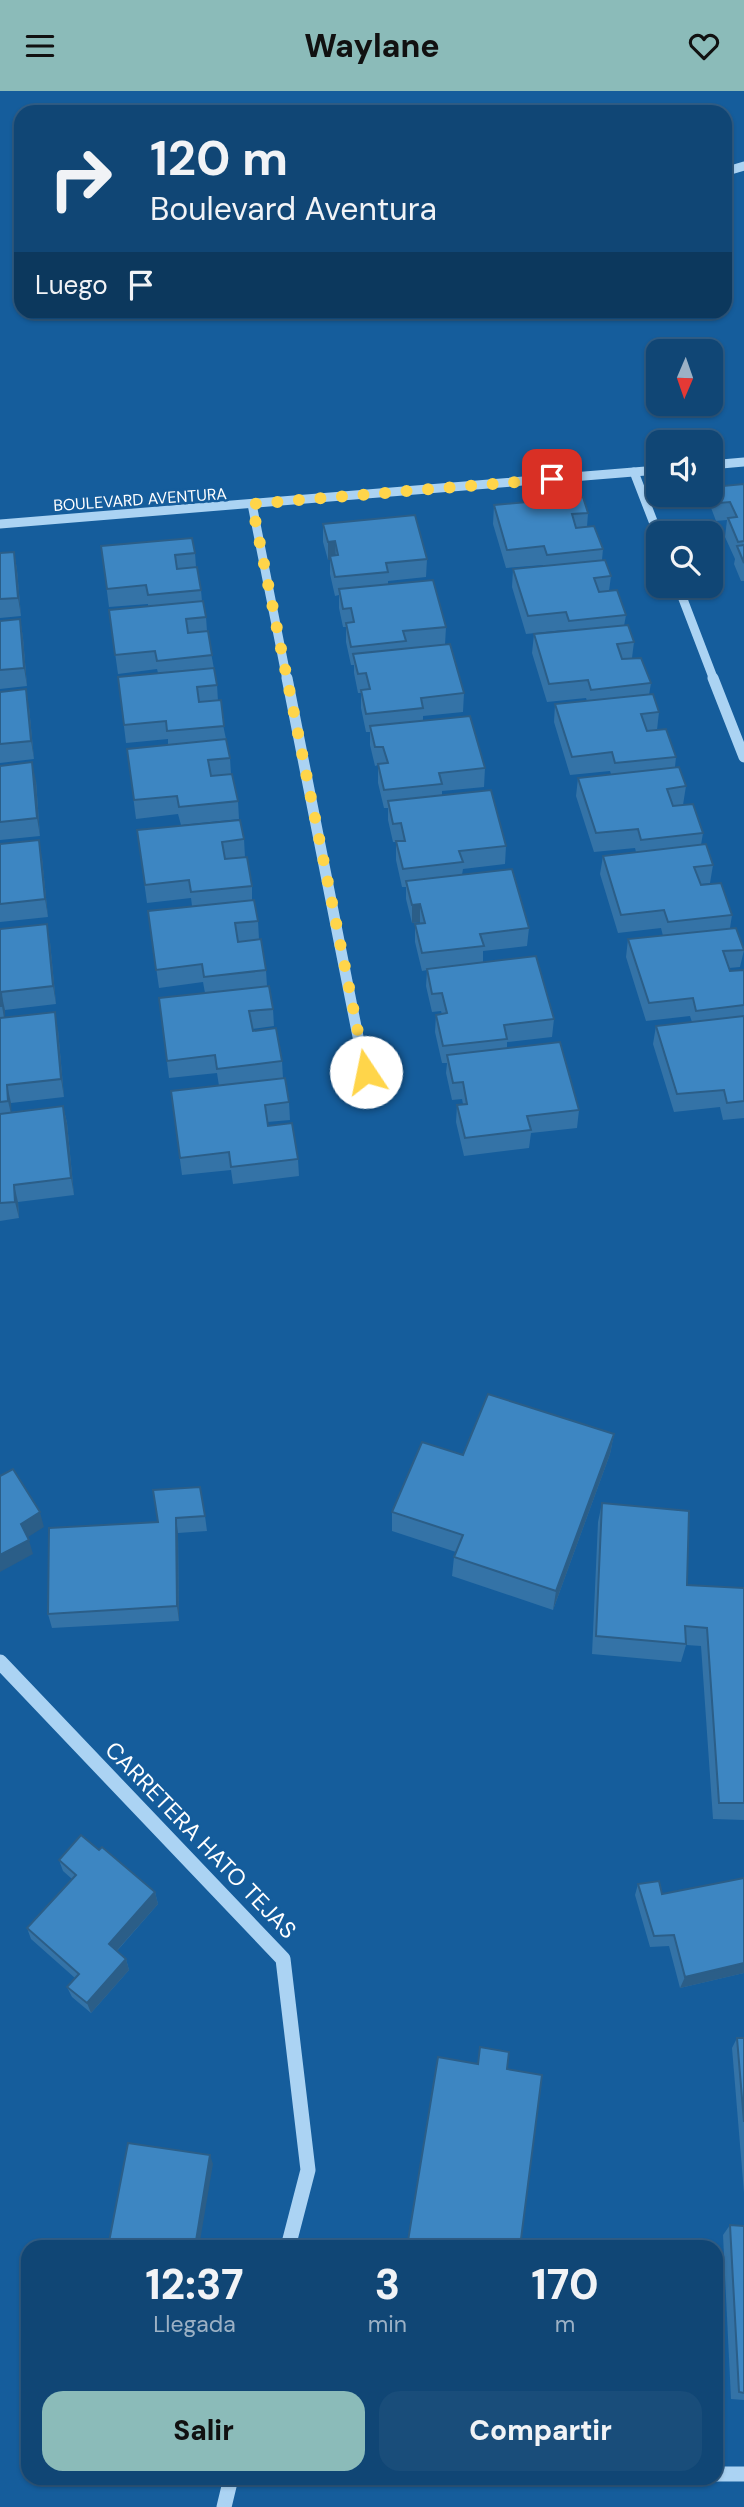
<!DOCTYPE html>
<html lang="es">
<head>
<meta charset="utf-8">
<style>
	body { margin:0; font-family:"DM Sans",sans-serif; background:#194d7a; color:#f1f3f6; height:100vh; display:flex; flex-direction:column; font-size:26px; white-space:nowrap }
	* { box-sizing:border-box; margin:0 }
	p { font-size:23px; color:#9cb1c5 }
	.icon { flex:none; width:38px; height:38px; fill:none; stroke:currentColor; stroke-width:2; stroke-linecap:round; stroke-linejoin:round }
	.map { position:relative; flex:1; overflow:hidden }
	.details { position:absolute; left:21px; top:2149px; width:702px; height:245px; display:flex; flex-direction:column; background:#104675; border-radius:21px; box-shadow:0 2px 5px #0004,0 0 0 2px #305e87 }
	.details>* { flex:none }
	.guide { position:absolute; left:14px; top:14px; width:718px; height:214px; border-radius:21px; box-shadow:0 2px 5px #0004,0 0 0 2px #305e87; background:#104675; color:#f1f3f6; overflow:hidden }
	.needle { width:46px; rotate:182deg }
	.fabs { position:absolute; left:646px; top:248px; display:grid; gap:14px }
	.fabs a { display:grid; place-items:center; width:77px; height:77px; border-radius:14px; background:#104675; box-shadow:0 2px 5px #0004,0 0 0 2px #305e87; font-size:35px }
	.pin { position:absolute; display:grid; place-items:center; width:60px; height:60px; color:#fff; margin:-30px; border-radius:14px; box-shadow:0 4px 10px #0006 }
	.me { position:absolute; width:77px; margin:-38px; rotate:349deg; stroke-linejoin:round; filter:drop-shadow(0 0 5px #0008) }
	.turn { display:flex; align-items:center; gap:24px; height:147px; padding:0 21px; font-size:32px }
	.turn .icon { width:91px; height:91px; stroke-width:2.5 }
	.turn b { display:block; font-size:49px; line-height:60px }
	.then { display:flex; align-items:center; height:66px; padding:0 21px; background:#0003; gap:14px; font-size:26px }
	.eta { display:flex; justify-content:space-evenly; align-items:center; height:119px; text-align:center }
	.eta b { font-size:42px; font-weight:800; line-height:49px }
	.cta { display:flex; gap:14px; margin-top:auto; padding:14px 21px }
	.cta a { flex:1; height:80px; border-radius:21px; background:#8bbbb9; color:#111; font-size:28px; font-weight:800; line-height:80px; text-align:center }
	.cta a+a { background:#194d7a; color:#f1f3f6 }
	header { display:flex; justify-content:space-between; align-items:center; height:91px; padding:0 21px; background:#8bbbb9; color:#111; font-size:32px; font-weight:800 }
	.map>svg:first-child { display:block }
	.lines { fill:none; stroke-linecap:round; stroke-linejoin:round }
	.minor-far2 { stroke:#abd3f3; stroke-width:9 }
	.minor-far1 { stroke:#abd3f3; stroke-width:11 }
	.minor { stroke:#abd3f3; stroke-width:15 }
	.wall { fill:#3473a7 }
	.shaded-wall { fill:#2b5e88 }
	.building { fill:#3d86c2; stroke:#2b5e88; stroke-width:2 }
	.route { stroke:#ffd54a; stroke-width:12; stroke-dasharray:0 21.6 }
	.labels { text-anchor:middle; stroke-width:5; stroke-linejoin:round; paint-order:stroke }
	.far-street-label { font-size:16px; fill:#fff; stroke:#155d9c }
	.near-street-label { font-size:23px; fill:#fff; stroke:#155d9c }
</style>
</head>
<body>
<header><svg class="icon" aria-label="menu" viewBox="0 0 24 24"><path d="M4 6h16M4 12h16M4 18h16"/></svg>Waylane<svg class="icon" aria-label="heart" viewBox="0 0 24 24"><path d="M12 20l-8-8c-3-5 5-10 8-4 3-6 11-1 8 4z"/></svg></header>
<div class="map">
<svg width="744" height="2416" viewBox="0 0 744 2416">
	<rect width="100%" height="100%" fill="#155d9c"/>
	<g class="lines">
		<g class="minor-far2">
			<polyline points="724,81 744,75"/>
			<polyline points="710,374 744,371"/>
			<polyline points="634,381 658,443"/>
			<polyline points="252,413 287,589"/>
			<polyline points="0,433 658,379"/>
			<polyline points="678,495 714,589"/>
		</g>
		<g class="minor-far1">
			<polyline points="287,587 365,981"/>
			<polyline points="713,587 744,666"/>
		</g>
		<g class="minor">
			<polyline points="0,1571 283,1868 308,2079 288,2156"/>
			<polyline points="716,2383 744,2383"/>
			<polyline points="224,2416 231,2387"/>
		</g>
	</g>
	<g class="wall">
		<polygon points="744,393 744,490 741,490 734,473 735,468 725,446 727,429 716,430 710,414 712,396"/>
		<polygon points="494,414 588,422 587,436 603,458 602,469 611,485 609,500 626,524 624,535 634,551 632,567 651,592 649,604 659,621 657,639 676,666 675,676 686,695 683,714 703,742 701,754 713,774 710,792 700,793 732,824 730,837 744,859 740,876 729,877 730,880 744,879 744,1027 723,1029 720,1016 674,1021 653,953 656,935 692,931 690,925 646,930 626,866 628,848 663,845 661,837 618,842 600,783 603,765 636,761 635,757 594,761 576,705 578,687 611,683 610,680 570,684 554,631 555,613 587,610 586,607 547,611 532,562 534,543 564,540 564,539 526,543 512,496 513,478 543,475 543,474 506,477 493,433"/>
		<polygon points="323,433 427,468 426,486 388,490 388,494 446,536 445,554 464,602 463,621 423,625 423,630 485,677 484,696 442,700 442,705 506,755 505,773 463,778 462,784 529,837 527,855 483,860 483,871 554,928 552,946 507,951 507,957 579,1019 577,1037 531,1042 529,1057 464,1065 456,1031 457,1014 463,1013 462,1008 452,1009 446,982 447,972 442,972 435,941 436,924 442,923 441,920 432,921 426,895 427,879 422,880 415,851 415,833 420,832 420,831 412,832 406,808 406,796 402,796 396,769 396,751 393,751 388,729 388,717 384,717 378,692 378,674 375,675 370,654 370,641 366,641 361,617 361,602 358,602 354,582 354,574 351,574 346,551 346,536 343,536 339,517 339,504 335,505 330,483 330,469 328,469 323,451"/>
		<polygon points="101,455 195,462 196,476 201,499 202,510 206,526 207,540 217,594 218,610 230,667 231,683 238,710 239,728 181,734 178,723 136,728 127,658 168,654 168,648 126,652 118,586 158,582 157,578 118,583 109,519 148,515 148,513 109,516"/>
		<polygon points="14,461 17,479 21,525 0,527 0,462"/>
		<polygon points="20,528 23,547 27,595 0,598 0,530"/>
		<polygon points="0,601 29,616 34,668 0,672"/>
		<polygon points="0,675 36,690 40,745 0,749"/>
		<polygon points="137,739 244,748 245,766 252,795 252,809 258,830 259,848 266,879 267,895 273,918 274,935 252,938 253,940 282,970 283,987 289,1011 290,1029 267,1031 268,1035 298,1068 299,1085 233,1093 231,1079 182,1084 171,1000 219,995 217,982 169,987 159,907 205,902 203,891 159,897 148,820 192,815 191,807 147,812"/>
		<polygon points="0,753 42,767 48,826 0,831"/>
		<polygon points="0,838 50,851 56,913 5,919 5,927 58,939 64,1006 11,1012 11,1021 63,1015 67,1032 74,1104 18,1111 19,1127 0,1130"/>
		<polygon points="614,1343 610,1363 553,1519 452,1485 454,1466 456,1461 392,1440 392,1421 463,1364"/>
		<polygon points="153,1399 205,1425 207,1440 178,1442 179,1530 52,1537 48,1523 158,1431"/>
		<polygon points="602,1412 687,1494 744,1497 744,1729 713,1728 701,1555 686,1554 681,1571 592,1563 598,1431"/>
		<polygon points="99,1759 155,1801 158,1813 117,1860 126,1868 129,1879 91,1922 72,1906 67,1896 75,1887 31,1848 27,1837 72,1788 63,1780 59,1769"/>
		<polygon points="744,1787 744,1882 680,1897 669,1855 650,1856 635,1804 638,1793 662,1803"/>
		<polygon points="737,1947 744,1947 744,2102 732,1957"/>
		<polygon points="730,2134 744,2135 744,2309 731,2308 723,2144"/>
	</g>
	<g class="shaded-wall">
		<polygon points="335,450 336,468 330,465 330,469 328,469 328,451"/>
		<polygon points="14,461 17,479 21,525 18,507"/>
		<polygon points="20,528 23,547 27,595 24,577"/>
		<polygon points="26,598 29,616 34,668 31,650"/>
		<polygon points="32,671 36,690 40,745 37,727"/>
		<polygon points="39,749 42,767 48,826 45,808"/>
		<polygon points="420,813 420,831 412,832 412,814"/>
		<polygon points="47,833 50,851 56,913 53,895"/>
		<polygon points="1,901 5,919 5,933 2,915"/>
		<polygon points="55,921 58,939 64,1006 61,988"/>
		<polygon points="7,994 11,1012 12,1027 8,1010"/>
		<polygon points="63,1015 67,1032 74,1104 71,1087"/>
		<polygon points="14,1094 18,1111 19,1127 15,1111"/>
		<polygon points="614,1343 610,1363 553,1519 556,1500"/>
		<polygon points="40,1421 44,1436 25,1448 21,1433"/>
		<polygon points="176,1427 178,1442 179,1530 177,1515"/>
		<polygon points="29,1449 33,1463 0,1481 0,1464"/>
		<polygon points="155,1801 158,1813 113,1864 109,1853"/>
		<polygon points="126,1868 129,1879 91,1922 87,1912"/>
		<polygon points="744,1872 744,1882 680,1897 685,1886"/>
		<polygon points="210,2064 213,2073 199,2156 195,2156"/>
	</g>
	<g class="building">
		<polygon points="744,393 744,450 738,451 728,427 737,426 730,411 719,412 712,396"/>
		<polygon points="583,406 588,422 572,423 576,437 594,435 603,458 547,464 544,455 507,459 494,414"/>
		<polygon points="415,424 427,468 386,472 388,481 335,486 330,465 338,464 335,450 328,451 323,433"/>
		<polygon points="192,447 195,462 175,464 177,478 197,476 201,499 148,504 146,494 107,498 101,455"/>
		<polygon points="744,454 744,472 737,455"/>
		<polygon points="14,461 18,507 0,508 0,462"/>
		<polygon points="605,469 611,485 594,487 599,501 617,499 626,524 569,530 566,521 528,525 513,478"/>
		<polygon points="433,489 446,536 403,540 406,550 351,556 346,532 354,531 351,517 343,518 339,498"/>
		<polygon points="203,510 206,526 186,528 188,542 208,540 212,564 157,570 155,560 115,564 109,519"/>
		<polygon points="20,528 24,577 0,579 0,530"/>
		<polygon points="628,534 634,551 617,553 622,568 641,567 651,592 591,599 588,589 549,593 534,543"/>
		<polygon points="450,553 464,602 421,607 423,617 366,623 361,599 370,598 366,582 358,583 353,563"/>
		<polygon points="214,577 217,594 197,596 199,611 221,609 224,635 167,640 166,630 124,634 118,586"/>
		<polygon points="26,598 31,650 0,653 0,601"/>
		<polygon points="653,603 659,621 641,623 647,640 666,638 676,666 615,672 612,661 572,666 555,613"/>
		<polygon points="470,625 485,677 439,682 442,693 384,699 378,673 388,672 383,656 375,656 370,635"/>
		<polygon points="226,648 230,667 208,669 211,685 232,683 238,710 179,716 177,705 134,709 127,658"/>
		<polygon points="32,671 37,727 0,731 0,675"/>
		<polygon points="679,676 686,695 667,698 673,715 693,713 703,742 641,749 638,738 596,742 578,687"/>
		<polygon points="491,699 506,755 459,760 463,771 403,778 396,750 405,750 401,732 393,733 388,710"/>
		<polygon points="240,729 244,748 222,751 225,768 247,766 252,795 191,801 189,789 145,794 137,739"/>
		<polygon points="39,749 45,808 0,813 0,753"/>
		<polygon points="706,753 713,774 694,776 701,794 721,792 732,824 668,831 664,819 621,824 603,765"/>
		<polygon points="512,778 529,837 480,843 484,855 422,862 415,833 425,832 420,813 412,814 406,790"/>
		<polygon points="254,809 258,830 235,832 238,851 261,848 266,879 204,886 202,873 156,879 148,820"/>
		<polygon points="47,833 53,895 1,901 2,915 0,915 0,838"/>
		<polygon points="736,837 744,859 723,860 730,880 744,879 744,914 696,920 693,907 649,912 628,848"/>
		<polygon points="536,865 554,928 504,934 507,948 443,955 436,924 447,922 442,902 432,903 427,878"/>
		<polygon points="269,895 273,918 249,920 253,940 276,937 282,970 217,978 215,964 167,970 159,907"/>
		<polygon points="55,921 61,988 7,994 8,1010 0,1011 0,927"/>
		<polygon points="744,925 744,1010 727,1012 724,999 677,1003 656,935"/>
		<polygon points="560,951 579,1019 527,1025 531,1039 465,1047 457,1014 467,1013 463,991 453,992 447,964"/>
		<polygon points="285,987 289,1011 265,1014 268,1035 292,1032 298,1068 231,1076 229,1061 180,1067 171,1000"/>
		<polygon points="63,1015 71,1087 14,1094 15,1111 0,1112 0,1023"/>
		<polygon points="488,1303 614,1343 556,1500 454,1466 463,1444 392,1421 422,1351 463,1364"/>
		<polygon points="13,1378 40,1421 21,1433 29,1449 0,1464 0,1385"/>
		<polygon points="200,1396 205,1425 176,1427 177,1515 48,1523 49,1437 158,1431 153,1399"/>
		<polygon points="602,1412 689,1420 687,1494 744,1497 744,1712 719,1712 707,1537 685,1535 686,1553 596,1545"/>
		<polygon points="81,1744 99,1759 102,1756 155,1801 109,1853 126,1868 87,1912 67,1896 79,1883 27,1837 76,1784 59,1769"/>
		<polygon points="744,1787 744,1872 685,1886 674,1844 654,1845 638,1793 659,1790 662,1803"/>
		<polygon points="737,1947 744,1947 744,2031"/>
		<polygon points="480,1956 509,1961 507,1978 542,1984 520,2156 407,2156 438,1966 478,1973"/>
		<polygon points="128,2052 210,2064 195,2156 108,2156"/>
		<polygon points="730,2134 744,2135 744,2302 739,2301"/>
	</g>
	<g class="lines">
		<polyline class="route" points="366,981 252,413 552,388"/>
	</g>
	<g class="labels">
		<g class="far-street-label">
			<text transform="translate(140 408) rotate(-4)" y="6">BOULEVARD AVENTURA</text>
		</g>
		<g class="near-street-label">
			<text transform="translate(201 1749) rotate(46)" y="8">CARRETERA HATO TEJAS</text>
		</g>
	</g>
</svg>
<div class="fabs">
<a><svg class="needle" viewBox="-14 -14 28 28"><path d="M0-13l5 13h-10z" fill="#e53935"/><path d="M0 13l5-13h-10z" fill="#9cb1c5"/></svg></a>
<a><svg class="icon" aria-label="sound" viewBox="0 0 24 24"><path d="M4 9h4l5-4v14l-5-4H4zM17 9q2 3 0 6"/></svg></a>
<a><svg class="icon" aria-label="search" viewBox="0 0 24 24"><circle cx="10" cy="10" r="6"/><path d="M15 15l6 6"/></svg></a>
</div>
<div class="pin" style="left:552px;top:388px;background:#d93025"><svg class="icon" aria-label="arrive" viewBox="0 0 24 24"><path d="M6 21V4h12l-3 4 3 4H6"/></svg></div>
<svg class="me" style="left:366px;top:981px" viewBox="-20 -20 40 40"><circle r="19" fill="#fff"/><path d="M0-13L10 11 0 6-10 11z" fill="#ffd54a"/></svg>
<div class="guide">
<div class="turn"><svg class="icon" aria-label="right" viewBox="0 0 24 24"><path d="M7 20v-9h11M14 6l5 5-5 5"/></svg><div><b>120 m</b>Boulevard Aventura</div></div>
<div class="then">Luego<svg class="icon" aria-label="arrive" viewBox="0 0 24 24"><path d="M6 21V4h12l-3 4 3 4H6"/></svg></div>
</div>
<section class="details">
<div class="eta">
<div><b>12:37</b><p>Llegada</p></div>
<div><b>3</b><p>min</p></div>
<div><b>170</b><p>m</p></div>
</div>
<div class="cta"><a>Salir</a><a>Compartir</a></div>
</section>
</div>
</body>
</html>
